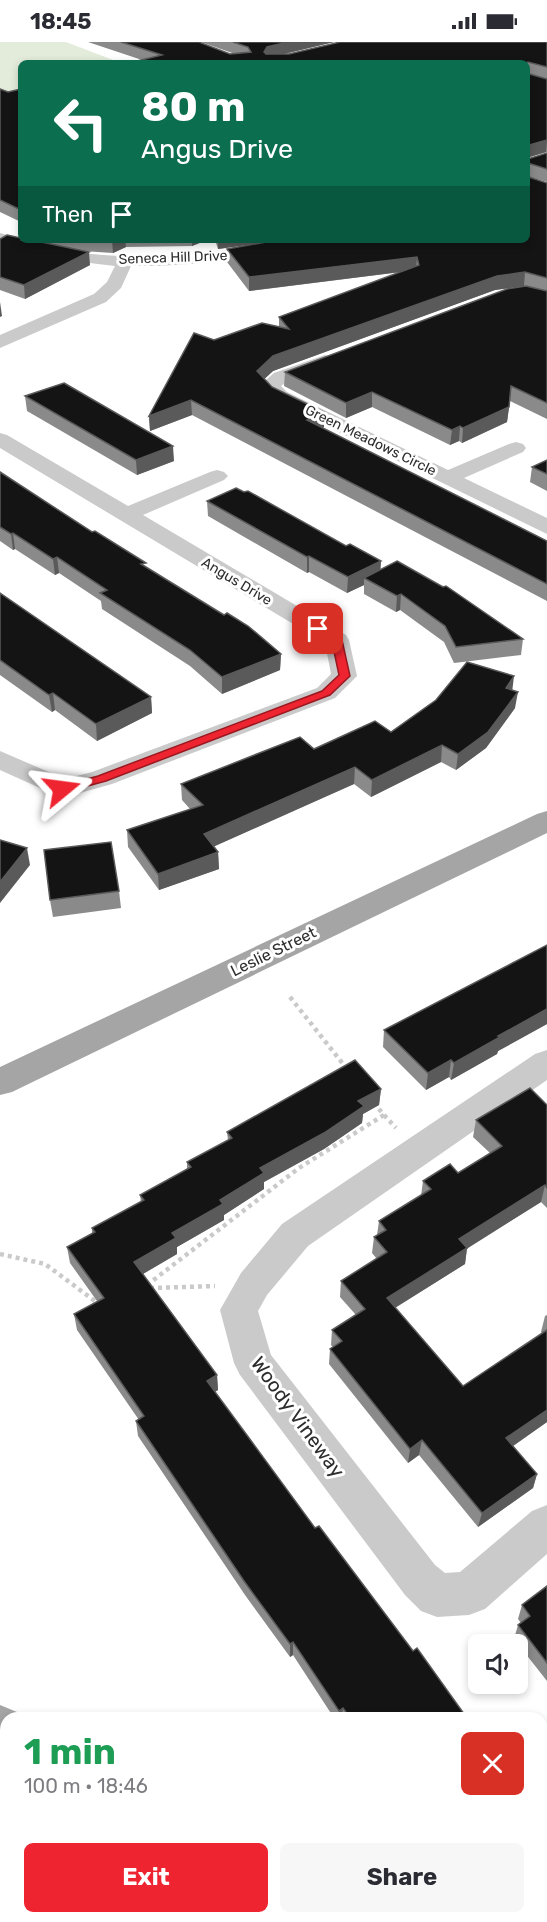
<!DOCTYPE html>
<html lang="en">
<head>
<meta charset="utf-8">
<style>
	body { margin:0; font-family:Rubik,sans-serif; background:#f7f7f7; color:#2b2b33; height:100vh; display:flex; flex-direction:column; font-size:22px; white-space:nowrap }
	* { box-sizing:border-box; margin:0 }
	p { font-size:20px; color:#7c7c81 }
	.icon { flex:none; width:33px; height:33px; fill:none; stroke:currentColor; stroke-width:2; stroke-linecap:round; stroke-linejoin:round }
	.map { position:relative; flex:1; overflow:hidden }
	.panel { position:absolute; left:0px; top:1670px; width:548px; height:212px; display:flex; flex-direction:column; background:#fff; border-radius:18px 18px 0 0; box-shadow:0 3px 9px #0003 }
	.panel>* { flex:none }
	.guide { position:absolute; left:18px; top:18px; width:512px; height:183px; border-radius:9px; box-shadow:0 3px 9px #0003; background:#0b6e4f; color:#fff; overflow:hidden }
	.buttons { position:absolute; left:468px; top:1592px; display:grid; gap:12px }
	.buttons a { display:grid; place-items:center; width:60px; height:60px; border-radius:9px; background:#fff; box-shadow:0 3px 9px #0003; font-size:30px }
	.pin { position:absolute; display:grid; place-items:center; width:51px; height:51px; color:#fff; margin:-26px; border-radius:12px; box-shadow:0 3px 9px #0006 }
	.me { position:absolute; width:66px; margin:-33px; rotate:74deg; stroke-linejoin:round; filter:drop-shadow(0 0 4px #0008) }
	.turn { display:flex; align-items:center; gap:21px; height:126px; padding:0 24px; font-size:27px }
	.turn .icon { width:78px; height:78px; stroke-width:2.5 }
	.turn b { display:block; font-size:42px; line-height:51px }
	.then { display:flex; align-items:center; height:57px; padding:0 24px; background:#0003; gap:12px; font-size:22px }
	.round { display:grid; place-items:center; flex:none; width:63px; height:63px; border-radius:9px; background:#f7f7f7 }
	.summary { display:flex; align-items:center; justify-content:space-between; height:102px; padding:0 24px }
	h1 { font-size:36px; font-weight:700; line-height:45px; color:#1e9e55 }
	.cta { display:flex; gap:12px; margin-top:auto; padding:12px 24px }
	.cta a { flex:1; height:69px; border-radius:9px; background:#ee2531; color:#fff; font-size:24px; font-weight:700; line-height:69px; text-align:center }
	.cta a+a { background:#f7f7f7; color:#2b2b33 }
	.status { display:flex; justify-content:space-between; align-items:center; height:42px; padding:0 30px; background:#fff; direction:ltr }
	.status svg { height:16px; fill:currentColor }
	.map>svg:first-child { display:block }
	.green { fill:#e3ecda }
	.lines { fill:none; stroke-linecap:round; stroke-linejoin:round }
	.path-far1 { stroke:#cacaca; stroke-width:4.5; stroke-dasharray:4 4; stroke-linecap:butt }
	.path { stroke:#cacaca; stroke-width:5; stroke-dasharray:4.5 4.5; stroke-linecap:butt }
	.minor { fill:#cacaca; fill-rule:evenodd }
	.major { fill:#a5a5a5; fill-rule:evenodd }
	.wall { fill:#8a8a8a }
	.shaded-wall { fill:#5a5a5a }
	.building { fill:#141414; stroke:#5a5a5a; stroke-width:1.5 }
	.route { fill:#ee2531; stroke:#9b1820; stroke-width:1.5 }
	.labels { text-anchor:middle; stroke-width:6; stroke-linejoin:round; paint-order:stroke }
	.far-street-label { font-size:14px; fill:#2d2d2d; stroke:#fff }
	.street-label { font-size:16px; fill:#2d2d2d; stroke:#fff }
	.near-street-label { font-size:20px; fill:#2d2d2d; stroke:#fff }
</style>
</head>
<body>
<div class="status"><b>18:45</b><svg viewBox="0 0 49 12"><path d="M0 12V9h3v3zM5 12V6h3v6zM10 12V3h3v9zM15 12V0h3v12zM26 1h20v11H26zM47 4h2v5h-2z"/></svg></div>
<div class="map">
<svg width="547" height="1880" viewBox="0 0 547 1880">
	<rect width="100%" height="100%" fill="#fff"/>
	<polygon class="green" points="0,0 66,0 121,21 21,21 21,52 0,52"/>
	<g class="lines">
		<g class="path-far1">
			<polyline points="290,955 347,1027"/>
			<polyline points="384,1073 396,1086"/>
			<polyline points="0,1212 45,1222 99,1262"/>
			<polyline points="147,1243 299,1126 384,1073 374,1061"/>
			<polyline points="150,1246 215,1244"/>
		</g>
		<polyline class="path" points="512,1875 512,1880"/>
		<g class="minor">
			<path d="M0,191c14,4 25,9 39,12 51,13 105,13 157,9 41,-4 81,-14 123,-14l-8,5c-59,13 -119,22 -180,21l-10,22 -15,14 -106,46v-13l94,-41 13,-12 8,-16c-40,-4 -77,-11 -115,-23z"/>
			<polygon points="325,313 332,315 334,319 332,323 288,339 281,344 287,350 448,428 509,402 516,400 523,402 526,406 523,410 464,436 547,476 547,492 273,358 259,344 274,331"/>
			<polygon points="0,391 7,393 128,464 210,430 217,428 224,430 228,434 224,438 143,473 346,593 349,598 357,634 335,656 112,742 62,756 0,728 0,709 65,737 92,730 317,646 331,632 325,601 0,406"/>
			<polygon points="547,1008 547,1038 308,1204 267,1253 258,1269 271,1313 435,1523 445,1531 460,1530 532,1469 547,1463 547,1512 485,1567 469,1573 437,1575 421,1569 405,1553 240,1333 234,1321 220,1268 241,1231 282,1182 535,1012"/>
		</g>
		<g class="major">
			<polygon points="547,769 547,791 12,1050 0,1053 0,1025 537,772"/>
			<polygon points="0,1663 17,1670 20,1676 6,1676 6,1724 0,1721"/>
			<polygon points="0,1823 6,1825 6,1875 25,1875 16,1880 0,1880"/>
			<polygon points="91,1875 146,1875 149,1880 94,1880"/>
		</g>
	</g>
	<g class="wall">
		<polygon points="88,0 199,0 230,12 235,12 201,0 334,0 284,12 547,0 547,37 142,18"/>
		<polygon points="526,31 547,37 547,110 527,116 528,117 547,111 547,140 526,134"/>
		<polygon points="0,47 8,50 21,47 21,180 0,170"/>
		<polygon points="547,141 547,377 510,359 507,380 462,401 459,399 450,403 372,365 346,376 284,344 285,330 528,245 524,244 495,248 273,329 264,337 272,345 324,385 323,386 547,499 547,559 192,373 150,389 149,374 214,298 279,285 279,275 401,230 249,249 227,220 227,207 253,202 218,207 215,198 526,198"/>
		<polygon points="0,197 21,198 207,198 192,204 126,205 113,211 83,209 90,223 25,257 0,248"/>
		<polygon points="25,354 174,419 137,433 27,369"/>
		<polygon points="547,418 547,449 530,440 532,425"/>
		<polygon points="0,430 281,612 280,628 222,652 190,624 102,567 101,559 59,531 55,533 15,507 13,508 0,499"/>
		<polygon points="207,459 346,504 381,519 380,528 523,597 521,613 454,621 444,600 400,568 396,570 364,552 364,543 347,551 309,530 307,531 208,474"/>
		<polygon points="0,551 151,655 152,671 97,699 55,668 52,670 0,633"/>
		<polygon points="512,648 515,666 486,706 456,728 441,720 371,755 354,742 214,804 218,810 219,827 159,848 128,805 127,788 190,767 182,758 181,742 314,707 391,690"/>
		<polygon points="119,849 121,866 53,875 50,858"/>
		<polygon points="547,903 547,982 498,1009 497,1012 451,1038 449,1035 426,1048 383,1005 384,988"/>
		<polygon points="381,1047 379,1063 363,1072 362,1081 324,1107 264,1140 264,1147 224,1173 224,1178 177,1205 177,1212 143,1232 217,1333 218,1348 215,1350 315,1486 413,1609 467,1676 334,1676 293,1613 290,1615 245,1553 138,1394 136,1379 139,1378 77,1288 74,1272 97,1259 70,1221 67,1205 92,1191 92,1186 141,1160 140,1153 187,1127 187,1120 228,1098 227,1090"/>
		<polygon points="547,1063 547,1166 541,1160 467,1206 465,1222 395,1266 463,1344 542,1291 541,1290 545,1274 547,1273 547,1380 513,1404 537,1432 533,1446 478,1485 419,1413 408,1421 329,1322 330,1307 333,1305 331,1303 332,1288 356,1273 340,1255 341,1239 377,1217 372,1211 374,1195 377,1193 379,1179 421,1154 423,1139 458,1131 490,1111 473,1095 476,1078"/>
		<polygon points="547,1544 547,1639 514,1597 518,1583 521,1581 518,1577 522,1563"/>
	</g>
	<g class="shaded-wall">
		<polygon points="288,0 334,0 267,16 264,10 267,5"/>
		<polygon points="547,98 546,110 526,116 526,104"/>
		<polygon points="112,198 125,198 126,205 113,211"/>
		<polygon points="192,198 207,198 192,204"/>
		<polygon points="218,198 283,198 218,207"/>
		<polygon points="89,210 90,223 25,257 24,243"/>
		<polygon points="417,215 416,228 249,249 249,235"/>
		<polygon points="525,230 524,244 495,248 273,329 257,344 257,329 273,314 497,234"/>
		<polygon points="0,260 2,274 0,275"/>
		<polygon points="372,350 372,365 346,376 346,361"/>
		<polygon points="191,358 192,373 150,389 149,374"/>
		<polygon points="509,365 507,380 462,401 463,386"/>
		<polygon points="324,370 324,385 307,393 307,378"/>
		<polygon points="460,384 459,399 450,403 452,388"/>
		<polygon points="173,404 174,419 137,433 136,418"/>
		<polygon points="13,491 15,507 13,508 11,492"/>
		<polygon points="309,514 309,530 307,531 307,515"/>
		<polygon points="57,515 59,531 55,533 53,517"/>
		<polygon points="381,519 380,535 364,536 364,543 347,551 348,535"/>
		<polygon points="401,552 400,568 396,570 397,554"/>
		<polygon points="281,612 280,628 222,652 222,635"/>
		<polygon points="514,634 512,651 506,646"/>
		<polygon points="518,650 515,666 486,706 456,728 458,712"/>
		<polygon points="53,651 55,668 52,670 49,653"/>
		<polygon points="151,655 152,671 97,699 96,682"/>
		<polygon points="442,703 441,720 371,755 372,738"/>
		<polygon points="355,725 354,742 204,809 204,792"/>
		<polygon points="27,806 30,823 0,861 0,840"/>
		<polygon points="218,810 219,827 159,848 158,832"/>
		<polygon points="547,967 547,982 498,1009 497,1012 451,1038 454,1021 498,994"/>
		<polygon points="451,1018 449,1035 426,1048 428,1031"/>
		<polygon points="381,1047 379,1063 363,1072 362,1081 324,1107 264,1140 264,1147 224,1173 224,1178 177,1205 177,1212 136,1236 134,1220 172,1191 220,1158 260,1126 358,1059"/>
		<polygon points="545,1143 541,1160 457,1213 467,1206 465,1222 385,1272 387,1256 459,1197"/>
		<polygon points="217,1333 218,1348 208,1354 207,1339"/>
		<polygon points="547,1368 547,1380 503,1411 506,1396"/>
		<polygon points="422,1398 419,1413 408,1421 410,1407"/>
		<polygon points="537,1432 533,1446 478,1485 482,1471"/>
		<polygon points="293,1600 293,1613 290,1615 290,1602"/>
		<polygon points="343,1666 342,1676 339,1676 339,1669"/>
	</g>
	<g class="building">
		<polygon points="121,0 199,0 230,12 251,10 248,5 233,0 288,0 267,5 264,10 266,12 289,12 340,0 547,0 547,25 528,20 526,21 129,21 162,13"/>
		<polygon points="526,31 547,37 547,98 526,104"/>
		<polygon points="0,47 8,50 21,47 21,168 0,158"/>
		<polygon points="547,111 547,127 528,121 526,122 526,116 528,117"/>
		<polygon points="526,134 547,141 547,236 525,230 497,234 273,314 257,329 272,345 324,370 307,378 547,499 547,542 191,358 149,374 194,291 214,298 262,281 289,287 279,275 419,223 417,215 249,235 227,207 277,198 526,198"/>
		<polygon points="7,193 21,196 21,198 32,198 89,210 24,243 0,235 0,197"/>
		<polygon points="526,244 547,249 547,361 511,344 509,365 463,386 460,384 452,388 372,350 346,361 285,330 507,247"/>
		<polygon points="64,341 173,404 136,418 25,354"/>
		<polygon points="547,418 547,432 532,425"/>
		<polygon points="0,430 92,490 95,489 146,521 141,522 224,573 227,571 248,584 281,612 222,635 190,608 100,551 107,548 57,515 53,517 13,491 11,492 0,485"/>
		<polygon points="236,446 244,450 248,449 346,504 350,502 381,519 348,535 309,514 307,515 207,459"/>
		<polygon points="397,519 443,545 446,544 523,597 456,605 445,584 401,552 397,554 364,536"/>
		<polygon points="0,551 151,655 96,682 53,651 49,653 0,618"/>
		<polygon points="467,620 514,634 506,646 518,650 488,690 458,712 442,703 372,738 355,725 204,792 218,810 158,832 127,788 203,763 181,742 300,695 314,707 375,679 391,690 436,658"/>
		<polygon points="0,798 27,806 0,840"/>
		<polygon points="111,800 119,849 50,858 44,808"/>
		<polygon points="547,903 547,967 498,994 500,995 454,1021 451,1018 428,1031 384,988"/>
		<polygon points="355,1018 381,1047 358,1059 364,1064 324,1091 260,1126 264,1131 220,1158 223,1162 172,1191 176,1196 134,1220 217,1333 207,1339 252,1400 315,1486 319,1484 413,1609 417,1606 467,1676 350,1676 343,1666 339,1669 293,1600 290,1602 244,1539 136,1379 144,1374 74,1272 104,1256 67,1205 95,1190 92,1186 144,1158 140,1153 191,1125 187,1120 232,1096 227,1090"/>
		<polygon points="530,1046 547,1063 547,1146 545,1143 459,1197 467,1206 387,1256 463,1344 547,1288 547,1368 506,1396 537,1432 482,1471 422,1398 410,1407 330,1307 342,1299 332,1288 365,1267 341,1239 387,1210 374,1195 386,1188 379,1179 431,1147 423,1139 450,1122 458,1131 502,1104 476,1078"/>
		<polygon points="547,1544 547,1621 518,1583 530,1574 522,1563"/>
	</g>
	<polygon class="route" points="318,584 342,598 350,634 330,653 106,739 62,751 56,747 58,745 98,734 322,649 339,633 332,600 314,589 314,585"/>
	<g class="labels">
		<g class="far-street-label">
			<text transform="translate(173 215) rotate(-2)" y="5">Seneca Hill Drive</text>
			<text transform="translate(371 398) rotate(26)" y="5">Green Meadows Circle</text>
			<text transform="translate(237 539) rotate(31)" y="5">Angus Drive</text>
		</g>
		<g class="street-label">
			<text transform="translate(273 909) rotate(-26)" y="6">Leslie Street</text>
		</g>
		<g class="near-street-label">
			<text transform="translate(298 1375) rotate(54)" y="7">Woody Vineway</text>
		</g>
	</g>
</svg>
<div class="buttons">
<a><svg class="icon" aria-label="sound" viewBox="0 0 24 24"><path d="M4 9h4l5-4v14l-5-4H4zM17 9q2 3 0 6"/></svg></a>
</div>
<div class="pin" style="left:318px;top:587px;background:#d93025"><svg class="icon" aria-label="arrive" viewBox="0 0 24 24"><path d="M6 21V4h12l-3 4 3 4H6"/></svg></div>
<svg class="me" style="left:62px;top:747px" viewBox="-20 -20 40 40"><path d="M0-17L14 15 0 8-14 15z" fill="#ee2531" stroke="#fff" stroke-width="4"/></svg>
<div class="guide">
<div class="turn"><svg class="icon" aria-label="left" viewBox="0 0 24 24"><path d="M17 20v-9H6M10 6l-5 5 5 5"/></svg><div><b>80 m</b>Angus Drive</div></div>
<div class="then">Then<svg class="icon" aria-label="arrive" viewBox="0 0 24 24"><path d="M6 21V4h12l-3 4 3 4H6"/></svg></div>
</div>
<section class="panel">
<div class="summary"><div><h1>1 min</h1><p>100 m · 18:46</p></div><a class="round" style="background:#d93025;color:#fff"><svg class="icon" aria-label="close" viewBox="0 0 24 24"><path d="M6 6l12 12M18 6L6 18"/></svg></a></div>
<div class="cta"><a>Exit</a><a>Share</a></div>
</section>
</div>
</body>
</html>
